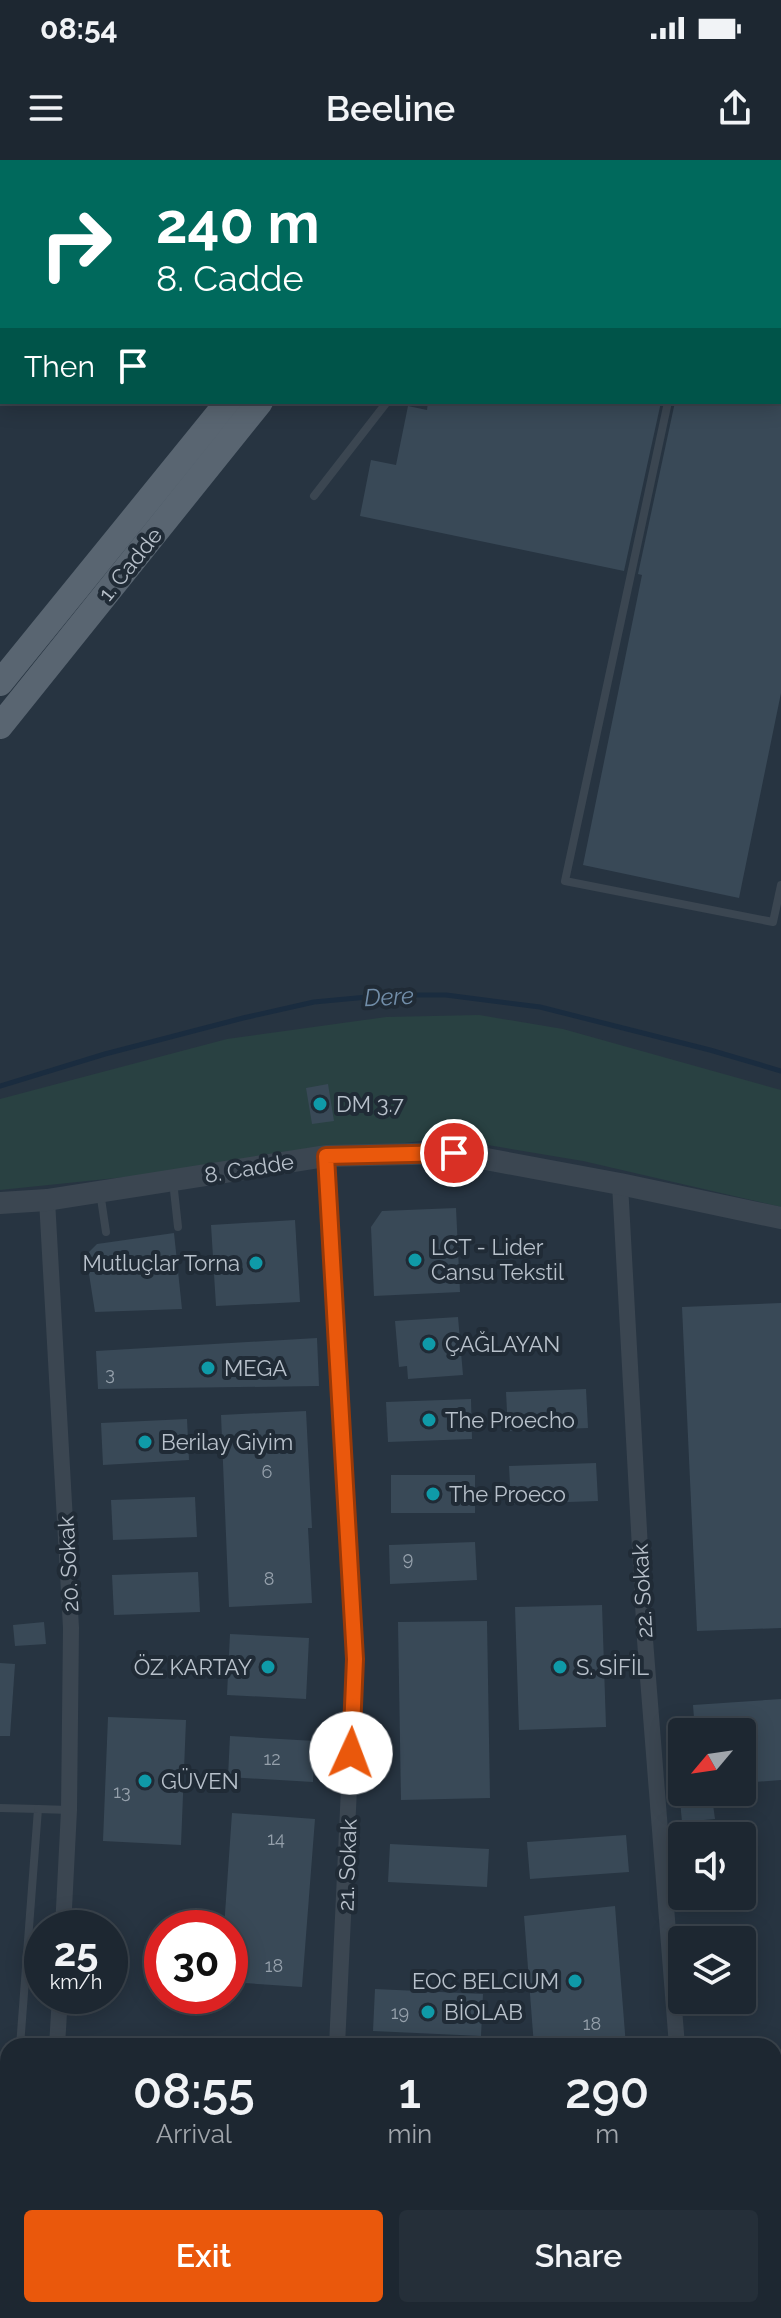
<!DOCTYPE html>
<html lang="en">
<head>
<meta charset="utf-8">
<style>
	body { margin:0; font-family:Raleway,sans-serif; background:#252f39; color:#f1f3f6; height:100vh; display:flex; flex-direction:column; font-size:30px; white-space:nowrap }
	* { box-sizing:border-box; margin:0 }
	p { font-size:26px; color:#a0a5ab }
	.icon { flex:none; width:44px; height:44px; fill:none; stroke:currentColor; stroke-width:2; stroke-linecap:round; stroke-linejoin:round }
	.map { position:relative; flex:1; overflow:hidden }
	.side { position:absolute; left:0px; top:1878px; width:782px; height:280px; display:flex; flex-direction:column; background:#1d2731; border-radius:24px 24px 0 0; box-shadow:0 4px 20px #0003,0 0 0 2px #3b444d }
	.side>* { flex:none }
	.top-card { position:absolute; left:0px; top:0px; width:782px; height:244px; box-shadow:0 4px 20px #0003,0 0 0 2px #3b444d; background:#00695c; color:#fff; overflow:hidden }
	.needle { width:52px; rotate:241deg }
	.buttons { position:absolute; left:668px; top:1558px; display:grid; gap:16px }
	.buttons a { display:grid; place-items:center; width:88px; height:88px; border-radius:8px; background:#1d2731; box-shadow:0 4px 20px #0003,0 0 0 2px #3b444d; font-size:40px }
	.speed { position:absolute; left:24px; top:1750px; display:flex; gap:16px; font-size:40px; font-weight:700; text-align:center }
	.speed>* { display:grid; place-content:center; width:104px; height:104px; border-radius:50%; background:#1d2731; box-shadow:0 4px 20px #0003,0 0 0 2px #3b444d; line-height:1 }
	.speed small { font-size:20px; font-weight:400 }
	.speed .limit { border:12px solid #d22; background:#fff; color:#111 }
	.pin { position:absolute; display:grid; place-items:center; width:68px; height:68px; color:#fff; margin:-34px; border:4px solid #fff; border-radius:50%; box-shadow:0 2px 8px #0007 }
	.me { position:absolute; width:88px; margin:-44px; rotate:2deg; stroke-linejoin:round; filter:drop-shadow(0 0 6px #0008) }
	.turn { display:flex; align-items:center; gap:28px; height:168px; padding:0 24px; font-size:36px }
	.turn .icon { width:104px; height:104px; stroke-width:2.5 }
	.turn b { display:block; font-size:56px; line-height:68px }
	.then { display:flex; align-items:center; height:76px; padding:0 24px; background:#0003; gap:16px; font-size:30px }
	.eta { display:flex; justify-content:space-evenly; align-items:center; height:136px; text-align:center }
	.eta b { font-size:48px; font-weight:600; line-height:56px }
	.button { display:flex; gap:16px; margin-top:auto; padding:16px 24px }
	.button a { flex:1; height:92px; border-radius:8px; background:#ea580c; color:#fff; font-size:32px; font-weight:600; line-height:92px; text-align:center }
	.button a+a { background:#252f39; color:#f1f3f6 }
	.status { display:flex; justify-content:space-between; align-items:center; height:56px; padding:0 40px; background:#1d2731; direction:ltr }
	.status svg { height:22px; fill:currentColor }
	header { display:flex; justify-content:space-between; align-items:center; height:104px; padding:0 24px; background:#1d2731; font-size:36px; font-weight:600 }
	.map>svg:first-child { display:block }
	.green { fill:#294142 }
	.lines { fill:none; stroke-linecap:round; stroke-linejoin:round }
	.stream { stroke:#1a2c3f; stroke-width:5 }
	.building { fill:#394957 }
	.service { stroke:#3b4651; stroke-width:8 }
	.minor { stroke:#3b4651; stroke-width:16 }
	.tertiary { stroke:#3b4651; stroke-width:22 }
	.primary { stroke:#596571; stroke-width:26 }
	.route-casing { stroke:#983908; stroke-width:20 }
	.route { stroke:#ea580c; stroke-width:14 }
	.culture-dot { fill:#0f9aa8; stroke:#202b36; stroke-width:3 }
	.labels { text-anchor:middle; stroke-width:8; stroke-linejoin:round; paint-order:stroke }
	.number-label { font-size:18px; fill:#96a1ac }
	.street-label { font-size:22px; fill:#b8c1cb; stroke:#202b36 }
	.poi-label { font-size:22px; fill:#b8c1cb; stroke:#202b36; text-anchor:start }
	.water-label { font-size:24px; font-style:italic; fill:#728ea9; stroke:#202b36 }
</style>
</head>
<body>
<div class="status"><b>08:54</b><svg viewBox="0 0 49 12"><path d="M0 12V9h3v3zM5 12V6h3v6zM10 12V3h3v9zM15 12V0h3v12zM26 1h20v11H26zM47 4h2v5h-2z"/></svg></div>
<header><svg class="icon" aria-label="menu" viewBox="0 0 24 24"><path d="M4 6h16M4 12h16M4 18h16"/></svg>Beeline<svg class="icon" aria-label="share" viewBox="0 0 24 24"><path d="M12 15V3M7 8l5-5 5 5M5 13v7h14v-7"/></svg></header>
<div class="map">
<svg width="781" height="2158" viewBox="0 0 781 2158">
	<rect width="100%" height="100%" fill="#273441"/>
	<polygon class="green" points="479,855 563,869 781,930 781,1047 583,1001 464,981 428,980 213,1008 0,1030 0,939 227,879 386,857"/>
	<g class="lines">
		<g class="stream">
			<polyline points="405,2 407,0"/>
			<polyline points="0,926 105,894 243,858 314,842 389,835 446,835 540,847 710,890 781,911"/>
		</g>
	</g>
	<g class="building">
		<polygon points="428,242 661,242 624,411 360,356 371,300 396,305 408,246 427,250"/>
		<polygon points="675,242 781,242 781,533 739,738 583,705 642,415 638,414"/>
		<polygon points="328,924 334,961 312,964 306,928"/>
		<polygon points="456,1048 460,1132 374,1136 371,1067 382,1051"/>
		<polygon points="295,1060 300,1142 216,1146 211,1065"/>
		<polygon points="174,1073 182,1149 95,1152 86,1095 97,1084"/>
		<polygon points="781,1143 781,1468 697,1471 682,1147"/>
		<polygon points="458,1157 463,1215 408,1219 407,1206 399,1207 395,1161"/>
		<polygon points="317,1178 319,1226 98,1229 96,1191"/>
		<polygon points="586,1229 588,1268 508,1271 506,1232"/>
		<polygon points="471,1239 472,1279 388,1282 386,1242"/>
		<polygon points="306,1251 312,1368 308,1368 312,1443 229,1447 221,1255"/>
		<polygon points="187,1259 189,1300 103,1305 101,1263"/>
		<polygon points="596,1303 598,1341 511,1344 509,1306"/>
		<rect x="391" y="1315" width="84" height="38"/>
		<polygon points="195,1337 197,1377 113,1380 111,1340"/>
		<polygon points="475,1382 477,1420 390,1424 389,1385"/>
		<polygon points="198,1412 200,1452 114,1455 112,1415"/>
		<polygon points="602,1445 606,1567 519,1570 515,1447"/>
		<polygon points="487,1461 490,1638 401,1640 398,1462"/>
		<polygon points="44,1462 46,1484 15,1486 13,1465"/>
		<polygon points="230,1474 309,1478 306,1539 227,1535"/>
		<polygon points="0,1503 15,1504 10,1576 0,1576"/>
		<polygon points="781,1539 781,1620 742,1623 742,1572 695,1572 693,1545"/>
		<polygon points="108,1557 186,1560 181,1685 103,1681"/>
		<polygon points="230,1576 315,1581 313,1622 228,1617"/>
		<polygon points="712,1637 715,1659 682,1662 680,1640"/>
		<polygon points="232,1653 315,1659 302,1827 230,1822 230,1768 224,1768"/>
		<polygon points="626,1675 629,1712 530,1719 527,1682"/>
		<polygon points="390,1684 489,1689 487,1727 388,1722"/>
		<polygon points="615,1746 626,1886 534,1886 524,1756"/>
		<polygon points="375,1829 483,1834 481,1876 373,1871"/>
	</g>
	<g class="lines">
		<g class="service">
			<polyline points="477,0 485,2"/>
			<polyline points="23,2 24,0"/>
			<polyline points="193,2 194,0"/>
			<polyline points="0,76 2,74"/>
			<polyline points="780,84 781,85"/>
			<polyline points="668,242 565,721 773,762 781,725"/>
			<polyline points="314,336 387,242"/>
			<polyline points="173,1021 178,1067"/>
			<polyline points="100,1032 106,1072"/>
			<polyline points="0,1648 38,1649 20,1886"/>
			<polyline points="38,1649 69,1650"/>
			<polyline points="337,1884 378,1886"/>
			<polyline points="0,2009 8,1999"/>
		</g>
		<g class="minor">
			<polyline points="326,996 355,1499 337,1886"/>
			<polyline points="620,1024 645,1480 677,1886"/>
			<polyline points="47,1040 71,1468 69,1650 63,1768"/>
			<polyline points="57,1886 60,1836"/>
			<polyline points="31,2158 33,2150"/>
			<polyline points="676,2158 679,2150"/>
		</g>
		<g class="tertiary">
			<polyline points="0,1043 47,1040 326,996 454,993 620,1024 781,1058"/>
			<polyline points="0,2068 8,2069"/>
			<polyline points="774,2109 781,2110"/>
		</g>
		<g class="primary">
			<polyline points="422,2 424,0"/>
			<polyline points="452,2 454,0"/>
			<polyline points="0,523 228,242"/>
			<polyline points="0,566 260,242"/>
		</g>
	</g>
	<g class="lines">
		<g class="route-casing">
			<polyline id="route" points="351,1593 355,1499 326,996 454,993"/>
		</g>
		<use href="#route" class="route"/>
	</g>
	<g class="culture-dot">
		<circle cx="320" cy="944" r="8"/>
		<circle cx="415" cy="1100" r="8"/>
		<circle cx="256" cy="1103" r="8"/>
		<circle cx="429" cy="1184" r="8"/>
		<circle cx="208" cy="1208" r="8"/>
		<circle cx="429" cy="1260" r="8"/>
		<circle cx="145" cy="1282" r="8"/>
		<circle cx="433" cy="1334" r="8"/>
		<circle cx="268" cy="1507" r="8"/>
		<circle cx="560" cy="1507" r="8"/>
		<circle cx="145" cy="1621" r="8"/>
		<circle cx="575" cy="1821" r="8"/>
		<circle cx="428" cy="1852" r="8"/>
	</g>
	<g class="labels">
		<g class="number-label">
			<text x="110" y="1220">3</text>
			<text x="267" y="1318">6</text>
			<text x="408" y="1405">9</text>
			<text x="269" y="1425">8</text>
			<text x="272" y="1605">12</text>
			<text x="122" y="1638">13</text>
			<text x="276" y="1685">14</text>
			<text x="274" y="1812">18</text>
			<text x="400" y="1859">19</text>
			<text x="592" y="1870">18</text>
		</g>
		<g class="street-label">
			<text transform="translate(130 404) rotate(-51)" y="8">1. Cadde</text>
			<text transform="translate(249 1008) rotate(-9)" y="8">8. Cadde</text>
			<text transform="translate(68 1404) rotate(-93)" y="8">20. Sokak</text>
			<text transform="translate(642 1431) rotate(-93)" y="8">22. Sokak</text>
			<text transform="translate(347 1705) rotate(-88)" y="8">21. Sokak</text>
		</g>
		<g class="poi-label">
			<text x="336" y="952">DM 3.7</text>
			<text x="431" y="1095">LCT - Lider<tspan x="431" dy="25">Cansu Tekstil</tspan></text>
			<text x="240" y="1111" text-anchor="end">Mutluçlar Torna</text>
			<text x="445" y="1192">ÇAĞLAYAN</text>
			<text x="224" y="1216">MEGA</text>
			<text x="445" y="1268">The Proecho</text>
			<text x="161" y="1290">Berilay Giyim</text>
			<text x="449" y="1342">The Proeco</text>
			<text x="252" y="1515" text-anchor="end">ÖZ KARTAY</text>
			<text x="576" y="1515">S. SİFİL</text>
			<text x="161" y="1629">GÜVEN</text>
			<text x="559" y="1829" text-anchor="end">EOC BELCIUM</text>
			<text x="444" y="1860">BİOLAB</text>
		</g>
		<g class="water-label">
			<text transform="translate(389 837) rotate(-3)" y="8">Dere</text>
		</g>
	</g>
</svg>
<div class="buttons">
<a><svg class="needle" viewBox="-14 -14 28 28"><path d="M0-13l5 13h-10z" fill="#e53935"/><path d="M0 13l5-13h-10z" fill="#a0a5ab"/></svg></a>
<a><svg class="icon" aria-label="sound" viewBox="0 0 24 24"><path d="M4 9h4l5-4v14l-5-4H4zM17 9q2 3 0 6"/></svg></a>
<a><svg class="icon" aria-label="layers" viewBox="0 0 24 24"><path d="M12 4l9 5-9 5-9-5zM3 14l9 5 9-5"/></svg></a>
</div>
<div class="speed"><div>25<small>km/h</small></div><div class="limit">30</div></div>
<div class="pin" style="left:454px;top:993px;background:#d93025"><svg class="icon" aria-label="arrive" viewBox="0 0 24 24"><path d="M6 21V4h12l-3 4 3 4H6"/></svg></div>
<svg class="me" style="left:351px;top:1593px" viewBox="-20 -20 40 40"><circle r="19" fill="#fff"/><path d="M0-13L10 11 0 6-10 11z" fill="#ea580c"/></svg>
<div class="top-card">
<div class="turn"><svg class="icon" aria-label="right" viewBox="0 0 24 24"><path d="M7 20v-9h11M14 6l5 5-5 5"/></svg><div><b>240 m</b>8. Cadde</div></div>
<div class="then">Then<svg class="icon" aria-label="arrive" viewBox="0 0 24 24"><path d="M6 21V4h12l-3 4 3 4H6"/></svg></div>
</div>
<section class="side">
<div class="eta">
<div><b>08:55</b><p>Arrival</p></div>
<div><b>1</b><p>min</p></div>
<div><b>290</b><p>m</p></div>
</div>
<div class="button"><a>Exit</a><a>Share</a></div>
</section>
</div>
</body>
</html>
